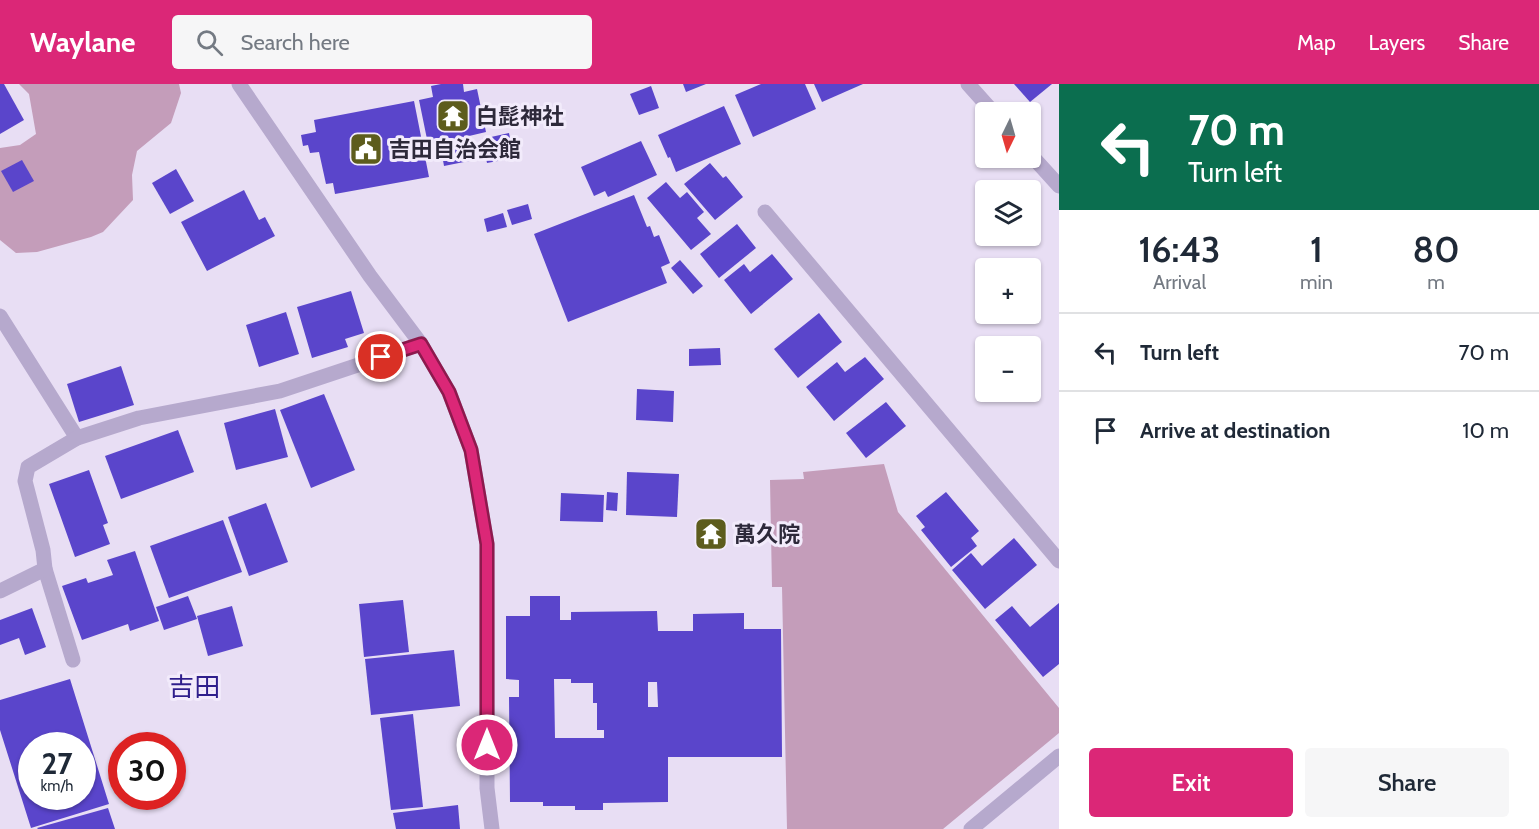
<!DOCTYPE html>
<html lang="en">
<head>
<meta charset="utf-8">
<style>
	body { margin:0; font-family:Cabin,"Noto Sans JP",sans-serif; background:#f6f6f7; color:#1f2937; height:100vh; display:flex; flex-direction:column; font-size:22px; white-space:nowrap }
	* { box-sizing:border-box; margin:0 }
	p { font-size:20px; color:#747a83 }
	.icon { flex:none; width:33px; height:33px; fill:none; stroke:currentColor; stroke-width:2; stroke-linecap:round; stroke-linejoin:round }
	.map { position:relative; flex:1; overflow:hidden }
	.sheet { display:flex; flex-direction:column; background:#fff; width:480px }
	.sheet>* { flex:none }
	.hud { background:#0b6e4f; color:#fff; overflow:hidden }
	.needle { width:39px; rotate:185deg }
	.buttons { position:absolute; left:975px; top:18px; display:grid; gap:12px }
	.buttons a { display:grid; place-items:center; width:66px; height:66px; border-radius:6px; background:#fff; box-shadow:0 2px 4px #0004; font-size:30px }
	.speed { position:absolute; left:18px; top:648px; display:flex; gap:12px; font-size:30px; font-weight:700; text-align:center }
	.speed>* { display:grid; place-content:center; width:78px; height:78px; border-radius:50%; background:#fff; box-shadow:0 2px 4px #0004; line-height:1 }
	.speed small { font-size:15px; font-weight:400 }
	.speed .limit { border:9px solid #d22; background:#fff; color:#111 }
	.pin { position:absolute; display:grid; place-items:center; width:51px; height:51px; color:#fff; margin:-26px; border:3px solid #fff; border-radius:50%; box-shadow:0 2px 6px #0007 }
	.me { position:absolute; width:66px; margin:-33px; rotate:0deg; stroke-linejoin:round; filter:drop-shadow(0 0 4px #0008) }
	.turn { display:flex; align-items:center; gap:21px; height:126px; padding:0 30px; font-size:27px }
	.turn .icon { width:78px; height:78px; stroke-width:2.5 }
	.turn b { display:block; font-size:42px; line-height:51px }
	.eta { display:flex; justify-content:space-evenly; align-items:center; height:102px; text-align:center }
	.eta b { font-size:36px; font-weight:600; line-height:42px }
	.cta { display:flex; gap:12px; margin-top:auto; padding:12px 30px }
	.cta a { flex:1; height:69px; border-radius:6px; background:#db2777; color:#fff; font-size:24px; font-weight:600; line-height:69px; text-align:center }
	.cta a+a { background:#f6f6f7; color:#1f2937 }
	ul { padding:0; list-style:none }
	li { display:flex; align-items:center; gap:18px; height:78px; padding:0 30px; border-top:2px solid #e0e1e3 }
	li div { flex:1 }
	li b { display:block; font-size:22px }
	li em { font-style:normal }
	header { display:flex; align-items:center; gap:36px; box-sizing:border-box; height:84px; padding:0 30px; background:#db2777; color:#fff }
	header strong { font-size:28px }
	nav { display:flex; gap:33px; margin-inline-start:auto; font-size:21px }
	.search { width:420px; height:54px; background:#f6f6f7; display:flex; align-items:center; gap:15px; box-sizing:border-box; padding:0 21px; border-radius:6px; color:#747a83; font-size:22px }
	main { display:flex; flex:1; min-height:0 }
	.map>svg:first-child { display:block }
	.green { fill:#c49dba }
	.building { fill:#5a45cb; fill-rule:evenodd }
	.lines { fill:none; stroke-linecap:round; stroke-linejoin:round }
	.service { stroke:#b6a9cd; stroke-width:15 }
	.minor { stroke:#b6a9cd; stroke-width:15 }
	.route-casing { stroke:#8e194d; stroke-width:15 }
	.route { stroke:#db2777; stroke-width:10 }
	.labels { text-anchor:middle; stroke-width:6; stroke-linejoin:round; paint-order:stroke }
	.poi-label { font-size:22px; font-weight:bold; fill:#2d293a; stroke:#f2ebfb; text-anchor:start }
	.quarter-label { font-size:26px; fill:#2f1f8c; stroke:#f2ebfb }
</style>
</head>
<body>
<header>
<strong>Waylane</strong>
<div class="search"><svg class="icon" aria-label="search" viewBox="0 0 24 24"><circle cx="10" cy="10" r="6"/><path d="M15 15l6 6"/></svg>Search here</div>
<nav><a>Map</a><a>Layers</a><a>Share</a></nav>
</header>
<main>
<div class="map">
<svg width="1059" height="745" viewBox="0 0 1059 745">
	<rect width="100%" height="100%" fill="#e8def4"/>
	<g class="green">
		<polygon points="19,0 179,0 181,9 171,39 137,67 132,91 133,116 103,148 91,153 37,168 16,169 0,156 0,64 20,61 36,50 29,10"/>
		<polygon points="884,380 898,428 1059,624 1059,649 943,745 787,745 782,503 772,503 770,396 804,395 803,388"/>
	</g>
	<g class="building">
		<polygon points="0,0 4,0 24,36 0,50"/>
		<polygon points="441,0 463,0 464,8 477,5 486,48 469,52 471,60 476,59 479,75 444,82 441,65 448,64 446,57 428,60 419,16 433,13 431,2"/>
		<polygon points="683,0 706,0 686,8"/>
		<polygon points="761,0 805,0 816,25 753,53 735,11"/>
		<polygon points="814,0 863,0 822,18"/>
		<polygon points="1014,0 1052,0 1030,18"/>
		<polygon points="651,2 659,24 639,31 630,10"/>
		<polygon points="414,17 429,93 335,110 333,99 326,100 319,68 310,69 308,61 303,62 301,51 316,48 314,36"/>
		<polygon points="724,22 741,60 676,88 670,73 668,74 658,51"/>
		<polygon points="509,49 514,74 487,79 482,55"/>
		<polygon points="641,57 657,91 608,113 605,107 594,112 581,83"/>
		<polygon points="22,76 34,97 13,108 1,87"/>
		<polygon points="710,79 723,94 726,92 743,113 715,136 684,100"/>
		<polygon points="176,85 194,117 170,130 152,99"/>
		<polygon points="666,98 680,114 687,108 704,128 697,134 711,150 691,166 647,114"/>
		<polygon points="244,106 259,136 265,133 275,152 207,187 181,138"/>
		<polygon points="634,111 647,143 650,142 654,153 659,151 670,179 661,183 667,199 568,238 534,150"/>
		<polygon points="528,120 532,135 512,141 507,126"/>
		<polygon points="503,129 507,143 487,148 484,135"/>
		<polygon points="737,140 756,164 719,194 700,170"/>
		<polygon points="772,170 793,195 751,230 724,196 744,180 750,188"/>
		<polygon points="680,176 703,202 693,210 671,184"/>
		<polygon points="351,207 364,249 345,255 348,263 312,274 297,223"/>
		<polygon points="286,228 299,270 259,283 246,241"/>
		<polygon points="819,229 842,258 798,294 774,265"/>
		<polygon points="720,264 721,281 689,282 689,265"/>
		<polygon points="865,273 884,295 834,337 806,303 837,278 845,288"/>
		<polygon points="121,282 134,321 79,338 67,300"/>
		<polygon points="637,305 674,307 673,338 636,336"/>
		<polygon points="324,310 355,386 311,404 280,326"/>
		<polygon points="886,318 906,342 866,374 846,349"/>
		<polygon points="275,325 288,373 236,386 224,339"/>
		<polygon points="178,346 194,388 121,415 105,372"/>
		<polygon points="89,386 108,439 103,441 110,460 75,473 49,400"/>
		<polygon points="627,388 679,390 677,433 626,431"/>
		<polygon points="607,408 618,409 617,427 606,426"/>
		<polygon points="946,408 979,447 971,454 977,462 951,483 921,446 925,443 916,432"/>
		<polygon points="561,409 604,411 603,438 560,437"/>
		<polygon points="266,419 288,478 249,492 228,433"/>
		<polygon points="223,436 242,488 169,514 150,462"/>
		<polygon points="1014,454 1037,481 985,525 952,486 971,469 982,482"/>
		<polygon points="135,467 159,537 130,547 128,540 82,556 62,502 86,494 88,499 113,491 107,476"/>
		<polygon points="188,512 197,535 164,546 156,523"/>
		<path d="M530,512h30v24h11v-8l86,-1 1,20h35v-17l51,-1v16h37l1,128h-114v45l-65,1v7h-28v-4h-32v-4h-33l-1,-105h10v-17l-13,-1v-63h24zM554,595h17v4h22v20h4v27h7v8h-49zM648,598h9l1,25h-10z"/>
		<polygon points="403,516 409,568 364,573 359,520"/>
		<polygon points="1059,519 1059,580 1043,593 995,536 1012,522 1030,543"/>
		<polygon points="232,522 243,562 208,572 197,532"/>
		<polygon points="32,524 46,563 25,571 19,554 0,561 0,536"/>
		<polygon points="454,566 460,622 371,631 365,575"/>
		<path d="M70,595l39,125 -78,24 -31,-98v-30zM32,662h50v50h-50z"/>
		<polygon points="413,630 423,723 391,726 380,634"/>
		<polygon points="458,721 460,745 396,745 393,729"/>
		<polygon points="108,724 115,745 38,745 37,744"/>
	</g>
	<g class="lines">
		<g class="service">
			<polyline points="765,128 1059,477"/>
			<polyline points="45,485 73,576"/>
		</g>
		<g class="minor">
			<polyline points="239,0 370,192 421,260 449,308 471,366 487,460 487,704 492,745"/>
			<polyline points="968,0 993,28"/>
			<polyline points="1030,70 1059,102"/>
			<polyline points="0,232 77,354"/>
			<polyline points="0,507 45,485 43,466 25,397 28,383 77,354 139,334 280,307 421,260"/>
			<polyline points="971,745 1059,672"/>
		</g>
	</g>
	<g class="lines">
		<g class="route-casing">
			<polyline id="route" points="381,273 421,260 449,308 471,366 487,460 487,661"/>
		</g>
		<use href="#route" class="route"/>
	</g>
	<defs>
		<g id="temple-square" transform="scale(1.725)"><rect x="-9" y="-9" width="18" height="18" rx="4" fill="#5d5c1d" stroke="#f2ebfb"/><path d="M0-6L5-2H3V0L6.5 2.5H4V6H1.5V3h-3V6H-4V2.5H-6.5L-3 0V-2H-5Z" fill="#fff"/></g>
		<g id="civic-square" transform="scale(1.725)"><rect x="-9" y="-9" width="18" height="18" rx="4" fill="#5d5c1d" stroke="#f2ebfb"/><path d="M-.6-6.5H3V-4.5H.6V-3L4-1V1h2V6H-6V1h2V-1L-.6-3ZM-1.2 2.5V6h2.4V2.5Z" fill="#fff"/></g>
	</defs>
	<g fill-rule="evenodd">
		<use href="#temple-square" x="453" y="32"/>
		<use href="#civic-square" x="366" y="65"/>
		<use href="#temple-square" x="711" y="450"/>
	</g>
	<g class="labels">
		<g class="poi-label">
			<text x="476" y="40">白髭神社</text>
			<text x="389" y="73">吉田自治会館</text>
			<text x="734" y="458">萬久院</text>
		</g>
		<g class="quarter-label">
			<text x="194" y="612">吉田</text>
		</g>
	</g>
</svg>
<div class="buttons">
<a><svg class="needle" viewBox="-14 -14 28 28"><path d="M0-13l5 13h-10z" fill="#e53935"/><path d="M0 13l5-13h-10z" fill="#747a83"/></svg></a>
<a><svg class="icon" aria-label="layers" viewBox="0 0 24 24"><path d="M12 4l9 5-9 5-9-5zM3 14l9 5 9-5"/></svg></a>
<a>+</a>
<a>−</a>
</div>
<div class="speed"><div>27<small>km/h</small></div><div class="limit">30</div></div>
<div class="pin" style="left:381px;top:273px;background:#d93025"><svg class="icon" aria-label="arrive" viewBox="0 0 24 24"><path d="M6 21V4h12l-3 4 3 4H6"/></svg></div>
<svg class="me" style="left:487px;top:661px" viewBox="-20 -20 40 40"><circle r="17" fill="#db2777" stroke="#fff" stroke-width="3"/><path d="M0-11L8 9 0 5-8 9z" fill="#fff"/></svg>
</div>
<section class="sheet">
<div class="hud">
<div class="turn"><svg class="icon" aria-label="left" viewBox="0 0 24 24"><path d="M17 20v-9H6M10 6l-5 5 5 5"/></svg><div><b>70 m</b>Turn left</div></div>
</div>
<div class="eta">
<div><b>16:43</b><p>Arrival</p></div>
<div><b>1</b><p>min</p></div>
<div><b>80</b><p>m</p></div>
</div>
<ul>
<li><svg class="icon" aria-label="left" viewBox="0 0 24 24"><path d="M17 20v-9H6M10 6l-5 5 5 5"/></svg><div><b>Turn left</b></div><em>70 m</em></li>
<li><svg class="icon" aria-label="arrive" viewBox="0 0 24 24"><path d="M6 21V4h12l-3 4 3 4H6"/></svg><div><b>Arrive at destination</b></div><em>10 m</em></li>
</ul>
<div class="cta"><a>Exit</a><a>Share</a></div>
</section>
</main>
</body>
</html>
